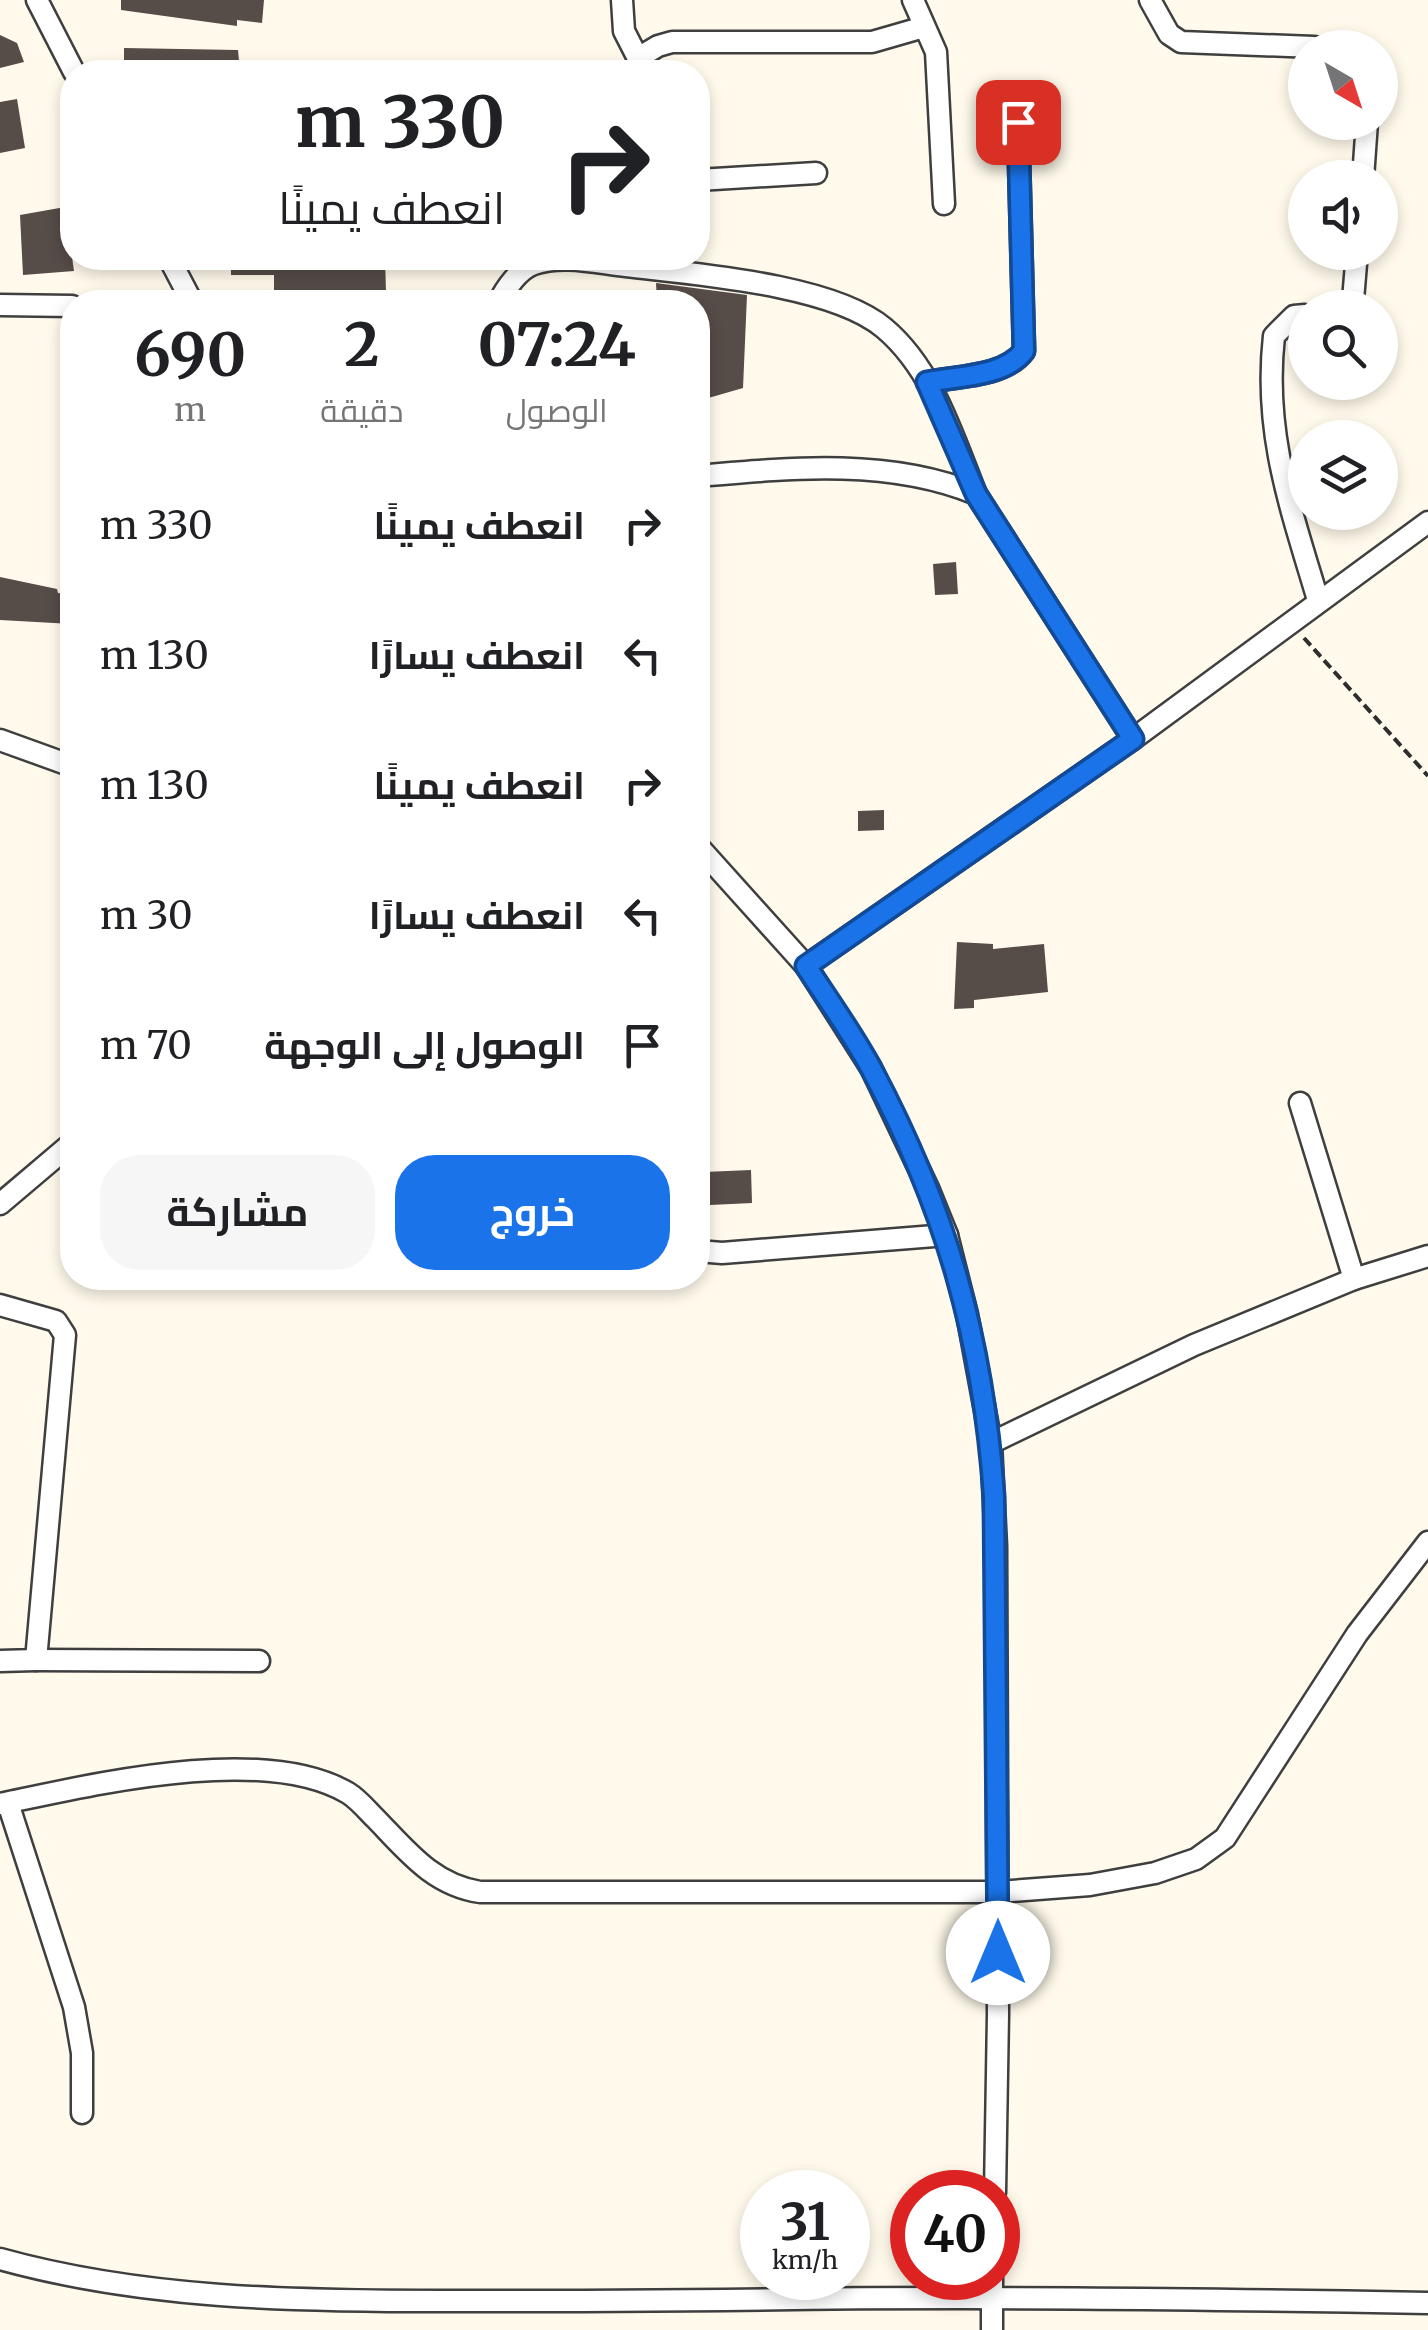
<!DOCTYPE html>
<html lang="ar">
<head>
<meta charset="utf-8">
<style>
	body { margin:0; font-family:Merriweather,Cairo,serif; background:#f6f6f6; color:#202124; direction:rtl; height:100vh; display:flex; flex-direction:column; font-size:38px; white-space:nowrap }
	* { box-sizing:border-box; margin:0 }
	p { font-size:32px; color:#757577 }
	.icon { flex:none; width:55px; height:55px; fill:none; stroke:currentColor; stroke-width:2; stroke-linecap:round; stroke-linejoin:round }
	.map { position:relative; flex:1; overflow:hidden; direction:ltr }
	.side { position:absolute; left:60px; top:290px; width:650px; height:1000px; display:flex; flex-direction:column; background:#fff; border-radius:40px; box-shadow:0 5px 15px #0003; direction:rtl }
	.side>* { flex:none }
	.hud { position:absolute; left:60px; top:60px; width:650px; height:210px; border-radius:40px; box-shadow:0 5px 15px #0003; direction:rtl; background:#fff; color:#202124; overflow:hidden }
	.needle { width:65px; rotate:141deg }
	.buttons { position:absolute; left:1288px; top:30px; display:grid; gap:20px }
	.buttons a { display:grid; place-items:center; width:110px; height:110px; border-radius:50%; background:#fff; box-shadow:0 5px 15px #0003; font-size:50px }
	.speed { position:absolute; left:740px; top:2170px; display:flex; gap:20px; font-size:50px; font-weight:700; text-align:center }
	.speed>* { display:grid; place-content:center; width:130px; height:130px; border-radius:50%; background:#fff; box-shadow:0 5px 15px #0003; line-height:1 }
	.speed small { font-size:25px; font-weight:400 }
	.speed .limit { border:15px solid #d22; background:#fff; color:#111 }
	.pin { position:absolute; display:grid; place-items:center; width:85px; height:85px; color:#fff; margin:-42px; border-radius:20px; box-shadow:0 5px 15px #0006 }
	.me { position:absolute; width:110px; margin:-55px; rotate:0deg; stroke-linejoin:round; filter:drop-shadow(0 0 8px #0008) }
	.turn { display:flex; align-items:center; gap:35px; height:210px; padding:0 40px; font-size:45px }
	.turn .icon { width:130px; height:130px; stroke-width:2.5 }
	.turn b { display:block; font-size:70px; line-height:85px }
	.eta { display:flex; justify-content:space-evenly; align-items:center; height:170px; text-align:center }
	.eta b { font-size:60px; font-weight:700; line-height:70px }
	.button { display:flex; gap:20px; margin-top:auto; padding:20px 40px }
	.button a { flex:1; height:115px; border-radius:40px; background:#1a73e8; color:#fff; font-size:40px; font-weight:700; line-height:115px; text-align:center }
	.button a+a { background:#f6f6f6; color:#202124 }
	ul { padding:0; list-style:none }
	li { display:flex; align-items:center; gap:30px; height:130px; padding:0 40px }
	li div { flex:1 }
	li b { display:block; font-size:38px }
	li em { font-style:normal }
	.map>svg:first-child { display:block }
	.building { fill:#564c48 }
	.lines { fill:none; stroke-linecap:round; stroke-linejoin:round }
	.minor-casing { stroke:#3f3f3f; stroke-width:25 }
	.path { stroke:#2e2e2e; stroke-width:4; stroke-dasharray:10 5; stroke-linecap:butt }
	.minor { stroke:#fff; stroke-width:20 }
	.route-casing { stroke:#114b97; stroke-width:25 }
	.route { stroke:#1a73e8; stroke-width:18 }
</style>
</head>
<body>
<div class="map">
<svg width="1428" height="2330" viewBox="0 0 1428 2330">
	<rect width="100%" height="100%" fill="#fffaeb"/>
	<g class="building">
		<polygon points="121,0 264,0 262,23 237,20 237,26 121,10"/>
		<polygon points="0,35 17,43 24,62 0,68"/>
		<polygon points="124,48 238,50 240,72 124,72"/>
		<polygon points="17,99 25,148 0,153 0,102"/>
		<polygon points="65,207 74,271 23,275 20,215"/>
		<polygon points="231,258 385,258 386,292 293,302 274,296 274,275 231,275"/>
		<polygon points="656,283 747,295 743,388 698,401 698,302 657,302"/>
		<polygon points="956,562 958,594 935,595 933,564"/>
		<polygon points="0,577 57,589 58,593 72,594 72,624 0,620"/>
		<polygon points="884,810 884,830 858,831 858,811"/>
		<polygon points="957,942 993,944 993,949 1044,944 1048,992 974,1000 974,1008 954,1009"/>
		<polygon points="751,1170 752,1203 710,1205 709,1187 704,1172"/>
	</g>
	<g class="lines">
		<g class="minor-casing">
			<g id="minor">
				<polyline points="37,0 74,72"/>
				<polyline points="622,0 624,31 645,72"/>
				<polyline points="913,0 936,52 944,204"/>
				<polyline points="1150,0 1169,34 1181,42 1314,47"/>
				<polyline points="638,58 658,46 672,42 872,42 924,27"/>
				<polyline points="1363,178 1367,122"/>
				<polyline points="698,180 816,173"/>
				<polyline points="169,258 192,302"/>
				<path d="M499,302c6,-13 20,-33 35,-38 28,-10 63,-1 92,2 67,8 206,18 258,62 49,41 69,109 92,166"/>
				<polyline points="0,305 72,306"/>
				<polyline points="1347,308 1353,300 1357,252"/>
				<path d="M1305,315l-11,1 -20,20c-11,97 17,173 44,264"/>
				<path d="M927,382c31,-6 78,-5 97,-31l-6,-229"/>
				<path d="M698,476c91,-8 191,-18 278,18l157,245"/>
				<polyline points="0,740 72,766"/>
				<polyline points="698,846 806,966 871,1068 928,1188 947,1235 967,1314 991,1443 996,1546 998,2014 995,2192"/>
				<polyline points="806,966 1133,739 1428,522"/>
				<polyline points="1300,1103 1354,1279"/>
				<polyline points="0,1204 72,1143"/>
				<polyline points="698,1251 722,1253 947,1235"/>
				<polyline points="0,1305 56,1321 65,1335 36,1660 0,1661"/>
				<polyline points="991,1443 1194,1345 1354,1279 1428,1256"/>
				<polyline points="36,1660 259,1661"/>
				<polyline points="8,1803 74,2007 82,2053 82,2113"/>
				<path d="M0,1804c92,-19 262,-61 348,-11 10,6 19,17 28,26 31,32 57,66 104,73h518l92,-7 65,-12 41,-14 29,-21 132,-204 71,-92"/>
				<path d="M0,2259c144,40 295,42 443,42 94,0 187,0 281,-1 235,-4 469,-1 704,3"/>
				<polyline points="992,2330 992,2278"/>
			</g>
		</g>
		<polyline class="path" points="1304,638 1428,776"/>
		<use href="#minor" class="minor"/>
	</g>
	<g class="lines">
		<g class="route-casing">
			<path id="route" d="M998,1953l-4,-457c-11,-157 -48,-287 -122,-426 -19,-36 -44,-70 -66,-104l327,-227 -157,-245 -49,-112c31,-6 77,-5 97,-31l-6,-229"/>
		</g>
		<use href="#route" class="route"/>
	</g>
</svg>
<div class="buttons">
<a><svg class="needle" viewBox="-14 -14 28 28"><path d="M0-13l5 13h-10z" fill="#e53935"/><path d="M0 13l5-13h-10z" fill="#757577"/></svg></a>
<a><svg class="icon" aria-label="sound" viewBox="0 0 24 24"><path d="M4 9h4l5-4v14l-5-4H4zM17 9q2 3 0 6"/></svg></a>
<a><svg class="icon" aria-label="search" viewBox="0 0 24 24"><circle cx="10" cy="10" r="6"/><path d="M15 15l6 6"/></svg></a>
<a><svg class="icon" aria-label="layers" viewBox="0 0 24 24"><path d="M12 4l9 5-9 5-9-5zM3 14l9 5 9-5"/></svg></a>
</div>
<div class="speed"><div>31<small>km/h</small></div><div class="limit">40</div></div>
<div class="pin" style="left:1018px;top:122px;background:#d93025"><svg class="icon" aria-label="arrive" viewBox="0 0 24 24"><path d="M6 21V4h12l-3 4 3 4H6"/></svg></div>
<svg class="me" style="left:998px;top:1953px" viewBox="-20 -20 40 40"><circle r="19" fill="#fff"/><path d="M0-13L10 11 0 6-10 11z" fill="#1a73e8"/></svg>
<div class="hud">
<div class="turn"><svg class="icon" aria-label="right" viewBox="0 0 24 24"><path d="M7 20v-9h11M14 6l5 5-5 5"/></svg><div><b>330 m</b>انعطف يمينًا</div></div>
</div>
<section class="side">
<div class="eta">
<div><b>07:24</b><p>الوصول</p></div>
<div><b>2</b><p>دقيقة</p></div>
<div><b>690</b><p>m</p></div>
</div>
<ul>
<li><svg class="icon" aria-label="right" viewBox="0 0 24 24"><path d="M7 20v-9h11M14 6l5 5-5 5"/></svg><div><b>انعطف يمينًا</b></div><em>330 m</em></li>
<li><svg class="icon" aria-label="left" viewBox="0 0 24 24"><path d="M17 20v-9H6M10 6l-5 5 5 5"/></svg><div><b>انعطف يسارًا</b></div><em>130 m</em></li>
<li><svg class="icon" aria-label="right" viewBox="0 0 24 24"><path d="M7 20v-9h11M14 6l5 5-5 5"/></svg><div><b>انعطف يمينًا</b></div><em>130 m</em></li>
<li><svg class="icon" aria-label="left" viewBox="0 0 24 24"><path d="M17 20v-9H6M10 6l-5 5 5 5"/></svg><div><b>انعطف يسارًا</b></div><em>30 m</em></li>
<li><svg class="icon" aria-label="arrive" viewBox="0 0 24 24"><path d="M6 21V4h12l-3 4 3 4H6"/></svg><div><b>الوصول إلى الوجهة</b></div><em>70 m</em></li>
</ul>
<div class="button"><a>خروج</a><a>مشاركة</a></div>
</section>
</div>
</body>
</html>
